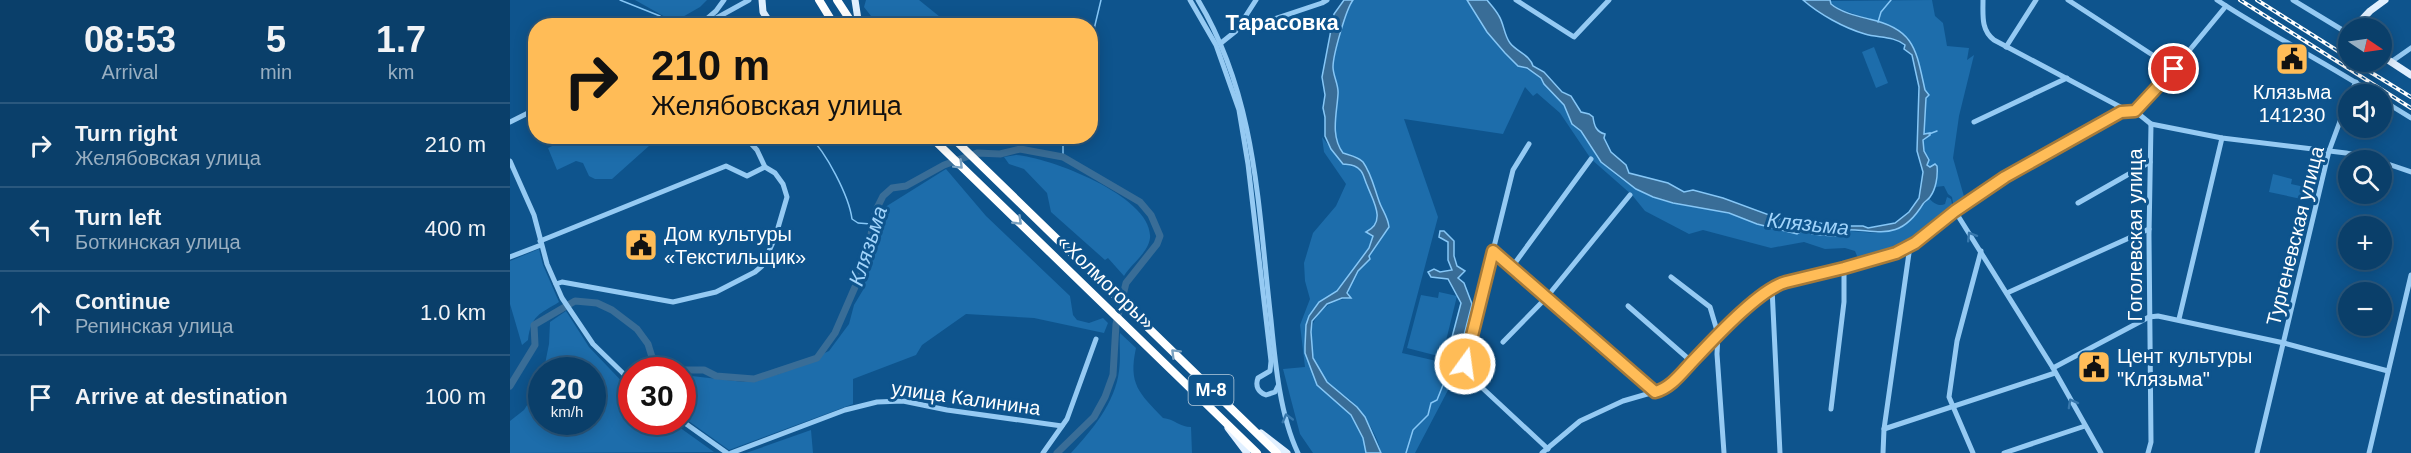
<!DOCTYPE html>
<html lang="en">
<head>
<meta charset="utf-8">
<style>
	body { margin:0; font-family:Helvetica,sans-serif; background:#184a72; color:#f1f3f6; height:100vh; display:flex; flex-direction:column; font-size:22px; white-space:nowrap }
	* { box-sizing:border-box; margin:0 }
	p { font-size:20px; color:#99afc1 }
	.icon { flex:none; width:33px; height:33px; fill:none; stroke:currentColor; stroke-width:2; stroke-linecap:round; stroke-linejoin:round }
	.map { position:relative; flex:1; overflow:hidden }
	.panel { display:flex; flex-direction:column; background:#0a3f6a; width:510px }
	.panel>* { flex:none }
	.hud { position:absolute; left:18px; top:18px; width:570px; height:126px; border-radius:24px; box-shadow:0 3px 15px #0003,0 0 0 2px #2a587e; background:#ffbc57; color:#111; overflow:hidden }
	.needle { width:39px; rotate:103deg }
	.fabs { position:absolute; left:1828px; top:18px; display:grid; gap:12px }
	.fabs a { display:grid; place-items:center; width:54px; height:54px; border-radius:50%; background:#0a3f6a; box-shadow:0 3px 15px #0003,0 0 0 2px #2a587e; font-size:30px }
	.speed { position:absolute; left:18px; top:357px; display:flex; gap:12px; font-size:30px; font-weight:700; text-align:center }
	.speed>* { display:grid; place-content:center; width:78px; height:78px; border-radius:50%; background:#0a3f6a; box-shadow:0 3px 15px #0003,0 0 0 2px #2a587e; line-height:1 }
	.speed small { font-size:15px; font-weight:400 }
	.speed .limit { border:9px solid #d22; background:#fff; color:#111 }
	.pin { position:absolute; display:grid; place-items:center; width:51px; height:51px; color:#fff; margin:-26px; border:3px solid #fff; border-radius:50%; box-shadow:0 2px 6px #0007 }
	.me { position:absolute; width:66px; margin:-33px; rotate:14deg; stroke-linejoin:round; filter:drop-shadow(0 0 4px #0008) }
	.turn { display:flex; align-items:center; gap:21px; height:126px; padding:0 24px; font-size:27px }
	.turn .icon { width:78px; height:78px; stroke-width:2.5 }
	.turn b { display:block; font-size:42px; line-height:51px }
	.eta { display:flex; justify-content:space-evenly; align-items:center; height:102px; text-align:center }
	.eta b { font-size:36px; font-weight:700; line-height:42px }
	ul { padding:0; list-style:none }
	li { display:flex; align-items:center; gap:18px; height:84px; padding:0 24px; border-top:2px solid #2a587e }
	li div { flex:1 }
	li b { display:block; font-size:22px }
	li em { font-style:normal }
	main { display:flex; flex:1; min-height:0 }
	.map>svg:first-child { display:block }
	.green { fill:#1d6dab }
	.water { fill:#396d97; stroke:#86c7f7; stroke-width:1.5 }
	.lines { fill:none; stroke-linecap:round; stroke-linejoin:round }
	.stream { stroke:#86c7f7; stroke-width:1.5 }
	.river { stroke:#396d97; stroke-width:7 }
	.minor { stroke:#95caf3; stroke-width:5 }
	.major { stroke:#e1f0ff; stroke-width:7 }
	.highway { stroke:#fff; stroke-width:8 }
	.rail-casing { stroke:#fff; stroke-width:4 }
	.rail { stroke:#0e548d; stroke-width:1.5; stroke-dasharray:4.5; stroke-linecap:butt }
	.oneway { stroke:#7aa1c0 }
	.oneway2 { stroke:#3677ac }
	.route-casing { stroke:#a67a39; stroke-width:15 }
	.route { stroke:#ffbc57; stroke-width:10 }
	.labels { text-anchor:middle; stroke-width:6; stroke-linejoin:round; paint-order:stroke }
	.shield { fill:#0e548d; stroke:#b7ccdd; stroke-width:1.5 }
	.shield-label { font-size:18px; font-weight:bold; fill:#fff }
	.poi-label { font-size:20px; fill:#fff; stroke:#0e548d; text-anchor:start }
	.street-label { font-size:20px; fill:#fff; stroke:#0e548d }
	.water-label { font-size:21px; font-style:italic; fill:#a1d4fb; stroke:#0e548d }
	.quarter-label { font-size:22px; font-weight:bold; fill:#fff; stroke:#0e548d }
</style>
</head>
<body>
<main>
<section class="panel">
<div class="eta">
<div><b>08:53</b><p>Arrival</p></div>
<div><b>5</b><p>min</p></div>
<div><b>1.7</b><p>km</p></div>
</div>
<ul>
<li><svg class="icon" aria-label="right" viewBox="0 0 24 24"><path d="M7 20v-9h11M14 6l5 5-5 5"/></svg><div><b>Turn right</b><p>Желябовская улица</p></div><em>210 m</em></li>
<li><svg class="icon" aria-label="left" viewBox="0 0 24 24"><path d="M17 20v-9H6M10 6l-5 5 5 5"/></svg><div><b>Turn left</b><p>Боткинская улица</p></div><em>400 m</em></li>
<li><svg class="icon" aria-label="ahead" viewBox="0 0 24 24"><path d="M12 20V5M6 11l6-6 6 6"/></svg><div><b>Continue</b><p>Репинская улица</p></div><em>1.0 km</em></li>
<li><svg class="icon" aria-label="arrive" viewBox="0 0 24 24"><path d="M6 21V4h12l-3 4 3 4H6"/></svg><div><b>Arrive at destination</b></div><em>100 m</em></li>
</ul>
</section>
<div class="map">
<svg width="1901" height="453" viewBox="0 0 1901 453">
	<rect width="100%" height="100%" fill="#0e548d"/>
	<g class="green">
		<polygon points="125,0 197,0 190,7 164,22"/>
		<polygon points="356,0 409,0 440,25 368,25 354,7"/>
		<path d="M843,0h114c14,21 27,45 47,62 8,7 19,8 27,16 7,9 17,19 23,28 8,11 6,14 18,25 8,9 10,23 19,31 14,13 32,27 49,34 26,11 54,11 80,18 22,5 53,23 75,15l7,5h12l13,-4 39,3 11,-3h8l6,-2 14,-12 14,-18c4,5 10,9 16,6l2,-7 4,2 1,5 6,2c-30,22 -61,51 -99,55l-4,-10 -10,-3 -20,1 -21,-7 -33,6 -68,-18 -14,4 -44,-23 -13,-16 -41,-36 -31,-46 -23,-20 -4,3 -8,-9 -22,47 -99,-15 34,98 -36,136 56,13 -1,7 -42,80h-34c-3,-16 -13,-32 -23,-45 -5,-7 -14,-13 -21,-17 -16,-10 -24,-29 -26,-47 0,-13 0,-21 8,-30 7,-9 18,-16 31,-15 -6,-13 10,-32 20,-40l-1,-3 20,-29 -26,-64 -11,-8 -9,-2c-13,-17 -6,-39 -5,-59 1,-9 -5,-18 -5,-27 0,-12 13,-58 20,-67z"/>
		<polygon points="1422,0 1425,16 1433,23 1437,46 1459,48 1457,60 1464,55 1449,116 1443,158 1455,200 1449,205 1443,203 1442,197 1438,194 1434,186 1425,187 1428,173 1417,165 1419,160 1414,151 1413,140 1417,137 1414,135 1415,90 1397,38 1381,27 1327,8 1319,1"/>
		<polygon points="1364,47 1378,83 1366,88 1352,52"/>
		<polygon points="61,137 70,144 78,137 149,137 102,179 85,179 79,176 73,163 66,161 47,170 38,148"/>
		<polygon points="812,137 833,164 848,168 856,181 868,217 866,225 862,229 862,242 859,248 824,295 809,302 796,325 795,346 795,353 825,399 838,410 846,422 853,438 856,453 803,453 790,434 773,369 795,367 790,325 800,299 795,281 794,263 803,233 826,206 836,184 814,152"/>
		<path d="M506,155c33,2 138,42 134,83 -2,15 -18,25 -26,38l-16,-18 -3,2 -54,-48 -4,-19 -23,-24 -15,-5 -5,-7z"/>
		<polygon points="436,169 476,216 560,296 563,315 567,320 579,323 593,318 598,323 594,333 524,318 456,314 412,345 406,355 343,379 343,404 219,450 173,417 173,375 234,382 269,374 319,351 339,324 344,305 353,290 369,234 366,227 372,209"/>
		<polygon points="1763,174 1782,179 1781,184 1799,188 1796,200 1759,192"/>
		<path d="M29,249l4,16 16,37c-19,12 -28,13 -31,38l-6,5 -12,-41v-43z"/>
		<polygon points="929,292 947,296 932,357 897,348 911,295 928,298"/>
		<polygon points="56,311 79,347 121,391 122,422 162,422 204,452 0,453 0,421 14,410 24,394 31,391 32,422 82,422 82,370 34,370 34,369 39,344 40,322"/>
		<path d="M610,333l16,15c-8,36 3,45 27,70 11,1 17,9 28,9l1,26h-121c21,-23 44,-50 48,-82 2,-13 0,-27 1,-38z"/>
		<polygon points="301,430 303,453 236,453"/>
	</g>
	<g class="water">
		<path d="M834,0h9c-7,9 -20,55 -20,67 0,9 6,18 5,27 -1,19 -8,42 5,59 6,2 16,4 20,9 8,11 11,25 16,39 3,9 9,16 10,26l-20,29 1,3 -12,12 -11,22 4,5h-9l-15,6 -15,17 -1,11 2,26 14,24 30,25 8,10 16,36h-15l-3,-15 -12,-23 -34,-30 -12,-32v-7l1,-21 3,-9 10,-14 18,-11 32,-43 4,-12 -7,-4c21,-10 7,-31 1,-47 -2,-4 -3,-10 -6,-14 -4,-6 -11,-6 -18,-7l-12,-15 -6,-13v-19l-2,-9 2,-13 -3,-18 12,-63z"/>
		<path d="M957,0h20c4,5 9,10 12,16 5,8 5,19 11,27 7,9 20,12 23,23l11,6 18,20 9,4 10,16 8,2 4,3c1,8 3,15 12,17l-1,4 7,14 15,13 3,8 39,10 16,9 9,-2 30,8 57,21 30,2 24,5h29l5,2 27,-5 14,-11 10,-14 4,-26 -6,-21 2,-64 -7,-32 -8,-6 1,-4c-11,-9 -27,-7 -40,-11 -21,-6 -46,-20 -62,-34h27l1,4c9,8 26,12 38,15 46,10 47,31 56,71l4,5 -3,3 -2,36 6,-1v2l-7,5 1,11 5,9 -2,5 3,2 5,-3 2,2c1,10 -1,23 -7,31 -2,3 -5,4 -7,7 -28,45 -51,20 -94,27l5,5 -22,-2 -7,-5 -8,5 -40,-10 -28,-11 -56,-10 -20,-6 -17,-8 -35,-27 -20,-31 -9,-7 -8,-19 -20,-21 -3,-6 -14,-10 -9,-2 -13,-13 -18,-21z"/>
		<polygon points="930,231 934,231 944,241 944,256 947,266 955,271 948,278 954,283 962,304 947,363 936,360 951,303 938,279 921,277 918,272 924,269 930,272 942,270 938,260 938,242 929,237"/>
	</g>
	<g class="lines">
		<g class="stream">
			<polyline points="110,0 150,16 159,26"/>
			<polyline points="1368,22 1371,12 1381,0"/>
			<polyline points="580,46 591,0"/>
			<polyline points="1419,134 1427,131"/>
			<path d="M299,136c17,16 40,60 43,83l6,4 13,1"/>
			<polyline points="553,157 553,136"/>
			<polyline points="941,366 942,362"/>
			<polyline points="896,453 903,430 918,415 921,403 927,400 939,370"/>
		</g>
		<polyline class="river" points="0,386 25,345 24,325 65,301 87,303 102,310 127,329 138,344 142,357 151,364 164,370 194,370 206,376 244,379 307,358 325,333 355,264 366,210 373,196 382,188 396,186 434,165 467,153 490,154 510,149 553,157 630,202 641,215 650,236 647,244 616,283 606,324 603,375 595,397 584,417 547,453"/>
		<g class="minor">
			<path d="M680,0l26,45 23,65 9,54 23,197 -1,10 -12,7c-3,8 0,14 8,17l9,-3 3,-6"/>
			<path d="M688,0c59,98 60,209 73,320 4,41 9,96 27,133"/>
			<polyline points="1006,0 1064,37 1099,0"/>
			<path d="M1473,0c0,16 -2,30 11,40l132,70"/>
			<polyline points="1558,0 1664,69"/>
			<path d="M1707,0c51,34 106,61 157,94"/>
			<polyline points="1783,0 1839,34"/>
			<polyline points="192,23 206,11 214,0"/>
			<polyline points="730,25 743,26 812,3 817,0"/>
			<polyline points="192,26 239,0"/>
			<polyline points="200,26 225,22 241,26"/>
			<polyline points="711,43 726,31 746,0"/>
			<polyline points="1496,47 1526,0"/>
			<polyline points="1881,62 1901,48"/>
			<polyline points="1840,94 1846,82"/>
			<polyline points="1872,100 1901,118"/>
			<polyline points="1625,111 1664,69 1716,6"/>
			<polyline points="0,122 26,109"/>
			<polyline points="1464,122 1557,78"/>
			<polyline points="1641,124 1712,138 1836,153 1869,160"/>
			<polyline points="1019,144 1003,170 955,364 967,383 1038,449"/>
			<polyline points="0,161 24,215 37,264 52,298 83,344 122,382"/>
			<polyline points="1872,162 1901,172"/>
			<polyline points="1568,203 1640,162"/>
			<polyline points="1445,211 1543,368 1591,453"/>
			<polyline points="30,241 216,166 237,176 255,167"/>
			<polyline points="983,251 1145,392"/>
			<polyline points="0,257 31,245"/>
			<polyline points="1002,267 1081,159"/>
			<polyline points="1161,277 1200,307 1208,334 1207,354 1214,453"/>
			<polyline points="46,284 52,282 163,302 206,292 245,272 252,266 265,238 277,197 273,184 265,173 255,167 247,150 234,136"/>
			<polyline points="1262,288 1270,453"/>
			<polyline points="1497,293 1639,229"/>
			<polyline points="1118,306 1182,362"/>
			<polyline points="1669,319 1712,138"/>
			<polyline points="993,342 1036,298 1120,195"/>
			<polyline points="1543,368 1639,317 1648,316 1774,343 1878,371"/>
			<polyline points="1321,409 1334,302 1334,268"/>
			<polyline points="172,421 217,453"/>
			<polyline points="1374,429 1545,373"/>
			<polyline points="221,453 335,410 367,402 393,401 437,410 552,426"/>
			<polyline points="533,453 557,419 586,339"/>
			<polyline points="1032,453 1070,421 1113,401 1151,390 1161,384 1208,334 1262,288 1276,282 1334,268 1386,253 1405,243 1445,211 1495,177 1611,112 1625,111 1641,124"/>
			<polyline points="1373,453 1374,429 1400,246"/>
			<polyline points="1463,453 1439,397 1447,341 1471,251"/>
			<polyline points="1494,453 1575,426"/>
			<polyline points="1638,453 1641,442 1639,235 1641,124"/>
			<polyline points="1747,453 1819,151 1839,97"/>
			<polyline points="1859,453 1901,275"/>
		</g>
		<g class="major">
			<polyline points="252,0 253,12 262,26"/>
			<polyline points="345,0 349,26"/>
			<polyline points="1844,28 1860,11 1875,0"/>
			<polyline points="1872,56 1901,75"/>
			<polyline points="718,428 737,453"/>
			<polyline points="751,433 777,453"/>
		</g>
		<g class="highway">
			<polyline points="309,0 325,26"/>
			<polyline points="327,0 344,26"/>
			<polyline points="420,136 747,453"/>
			<polyline points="441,136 767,453"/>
		</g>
		<g class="rail-casing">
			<g id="rail">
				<polyline points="1730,0 1901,108"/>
				<polyline points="1747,0 1839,58"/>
				<polyline points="1844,62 1901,97"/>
			</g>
		</g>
		<use href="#rail" class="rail"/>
	</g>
	<defs><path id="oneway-chevron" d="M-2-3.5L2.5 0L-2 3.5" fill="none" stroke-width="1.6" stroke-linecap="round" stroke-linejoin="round" transform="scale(1.5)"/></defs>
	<g class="oneway">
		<use href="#oneway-chevron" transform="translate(449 165) rotate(45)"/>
		<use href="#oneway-chevron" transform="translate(508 221) rotate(44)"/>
		<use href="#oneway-chevron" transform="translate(665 353) rotate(-135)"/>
	</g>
	<g class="oneway2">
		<use href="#oneway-chevron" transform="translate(1461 236) rotate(-122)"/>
		<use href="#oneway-chevron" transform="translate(1562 403) rotate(-119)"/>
		<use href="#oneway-chevron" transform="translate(777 418) rotate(-105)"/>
	</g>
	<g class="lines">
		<g class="route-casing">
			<path id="route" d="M955,364l28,-113 162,141c15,-4 25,-17 36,-29 20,-21 68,-74 95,-81l58,-14 52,-15 19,-10 40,-32 50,-34 116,-65 14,-1 39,-42"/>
		</g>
		<use href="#route" class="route"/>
	</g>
	<defs>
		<g id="civic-square" transform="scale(1.725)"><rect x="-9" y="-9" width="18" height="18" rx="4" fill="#ffbc57" stroke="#0e548d"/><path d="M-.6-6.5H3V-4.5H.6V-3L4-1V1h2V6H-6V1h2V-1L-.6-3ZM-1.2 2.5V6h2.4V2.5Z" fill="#111"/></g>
	</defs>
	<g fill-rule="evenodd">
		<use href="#civic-square" x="1782" y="59"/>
		<use href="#civic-square" x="131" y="245"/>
		<use href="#civic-square" x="1584" y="367"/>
	</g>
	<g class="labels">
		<rect class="shield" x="678.5" y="375" width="45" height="30" rx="4.5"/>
		<g class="shield-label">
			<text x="701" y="396">М-8</text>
		</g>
		<g class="poi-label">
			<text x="1782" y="99" text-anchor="middle">Клязьма<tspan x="1782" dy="23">141230</tspan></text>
			<text x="154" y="241">Дом культуры<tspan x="154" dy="23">«Текстильщик»</tspan></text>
			<text x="1607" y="363">Цент культуры<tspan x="1607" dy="23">"Клязьма"</tspan></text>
		</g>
		<g class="street-label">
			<text transform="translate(1625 235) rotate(-90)" y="7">Гоголевская улица</text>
			<text transform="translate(1785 236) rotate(-76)" y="7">Тургеневская улица</text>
			<text transform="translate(596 282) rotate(44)" y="7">«Холмогоры»</text>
			<text transform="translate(456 398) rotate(8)" y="7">улица Калинина</text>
		</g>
		<g class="water-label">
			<text transform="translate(1298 224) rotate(6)" y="7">Клязьма</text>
			<text transform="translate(358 246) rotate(-72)" y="7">Клязьма</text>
		</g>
		<g class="quarter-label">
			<text x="772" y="30">Тарасовка</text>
		</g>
	</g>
</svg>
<div class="fabs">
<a><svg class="needle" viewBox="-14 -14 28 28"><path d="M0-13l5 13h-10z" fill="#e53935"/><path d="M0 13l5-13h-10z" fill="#99afc1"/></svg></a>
<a><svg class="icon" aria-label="sound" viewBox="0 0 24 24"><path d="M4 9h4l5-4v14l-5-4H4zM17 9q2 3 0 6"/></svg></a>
<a><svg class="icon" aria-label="search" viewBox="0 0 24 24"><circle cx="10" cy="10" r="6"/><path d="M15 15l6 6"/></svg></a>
<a>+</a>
<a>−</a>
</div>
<div class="speed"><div>20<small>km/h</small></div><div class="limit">30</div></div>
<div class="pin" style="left:1664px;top:69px;background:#d93025"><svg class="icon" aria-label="arrive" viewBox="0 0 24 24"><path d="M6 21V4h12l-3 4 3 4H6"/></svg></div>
<svg class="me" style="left:955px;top:364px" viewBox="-20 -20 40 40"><circle r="17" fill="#ffbc57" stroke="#fff" stroke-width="3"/><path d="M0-11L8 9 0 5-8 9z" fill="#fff"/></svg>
<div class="hud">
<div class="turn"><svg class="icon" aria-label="right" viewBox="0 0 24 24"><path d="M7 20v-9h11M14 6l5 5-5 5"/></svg><div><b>210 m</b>Желябовская улица</div></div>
</div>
</div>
</main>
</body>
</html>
